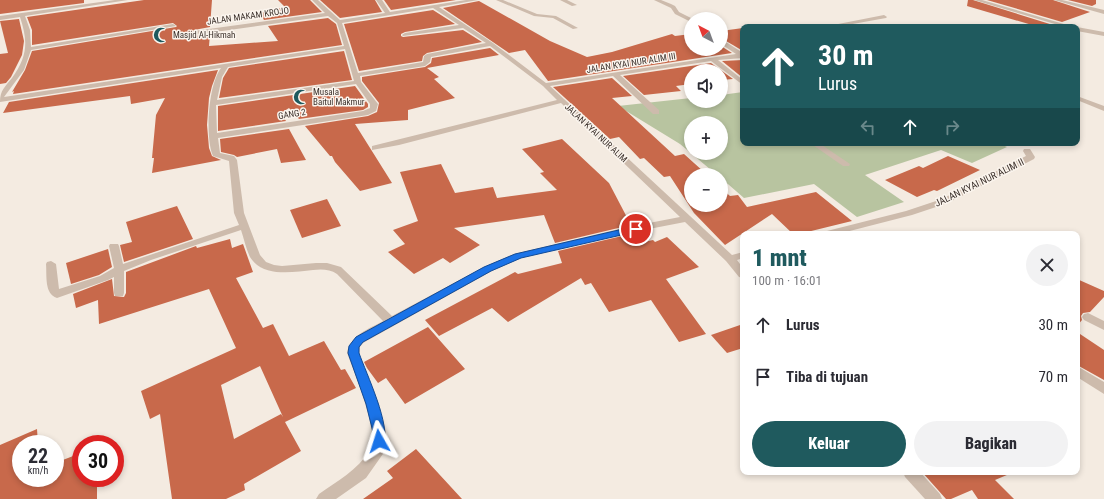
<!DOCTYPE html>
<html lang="id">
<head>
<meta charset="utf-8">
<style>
	body { margin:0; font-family:"Roboto Condensed",sans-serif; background:#f2f2f3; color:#2b2b33; height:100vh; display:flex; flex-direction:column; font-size:15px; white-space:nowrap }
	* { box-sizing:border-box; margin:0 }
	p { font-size:13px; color:#7c7c81 }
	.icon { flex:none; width:22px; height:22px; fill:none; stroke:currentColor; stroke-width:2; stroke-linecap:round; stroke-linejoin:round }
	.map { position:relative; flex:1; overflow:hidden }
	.panel { position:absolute; left:740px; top:231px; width:340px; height:244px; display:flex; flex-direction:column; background:#fff; border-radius:8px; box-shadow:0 2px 6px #0003 }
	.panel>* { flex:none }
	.hud { position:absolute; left:740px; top:24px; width:340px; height:122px; border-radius:8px; box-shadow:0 2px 6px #0003; background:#1f5a5e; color:#fff; overflow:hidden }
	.needle { width:26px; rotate:319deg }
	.controls { position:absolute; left:684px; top:12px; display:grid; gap:8px }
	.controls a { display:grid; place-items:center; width:44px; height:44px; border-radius:50%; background:#fff; box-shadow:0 2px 6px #0003; font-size:20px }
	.speed { position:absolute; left:12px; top:435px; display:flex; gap:8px; font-size:20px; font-weight:700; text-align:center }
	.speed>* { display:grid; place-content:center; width:52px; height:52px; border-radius:50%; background:#fff; box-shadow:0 2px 6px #0003; line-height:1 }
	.speed small { font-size:10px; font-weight:400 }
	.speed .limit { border:6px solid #d22; background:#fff; color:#111 }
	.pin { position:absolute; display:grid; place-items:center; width:34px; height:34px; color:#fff; margin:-17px; border:2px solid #fff; border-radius:50%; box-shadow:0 1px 4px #0007 }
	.me { position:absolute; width:44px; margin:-22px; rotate:354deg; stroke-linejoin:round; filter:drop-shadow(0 0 3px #0008) }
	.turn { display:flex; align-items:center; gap:14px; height:84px; padding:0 12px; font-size:18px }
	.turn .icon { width:52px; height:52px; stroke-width:2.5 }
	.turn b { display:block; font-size:28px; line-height:34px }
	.lanes { display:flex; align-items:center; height:38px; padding:0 12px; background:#0003; justify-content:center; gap:20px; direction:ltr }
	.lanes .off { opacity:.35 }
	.round { display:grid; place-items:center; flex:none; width:42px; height:42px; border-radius:21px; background:#f2f2f3 }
	.summary { display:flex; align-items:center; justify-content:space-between; height:68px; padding:0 12px }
	h1 { font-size:24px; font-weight:800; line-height:30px; color:#1f5a5e }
	.button { display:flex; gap:8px; margin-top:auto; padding:8px 12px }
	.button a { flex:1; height:46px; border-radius:24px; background:#1f5a5e; color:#fff; font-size:16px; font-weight:800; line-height:46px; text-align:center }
	.button a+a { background:#f2f2f3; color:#2b2b33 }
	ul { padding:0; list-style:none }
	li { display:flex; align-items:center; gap:12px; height:52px; padding:0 12px }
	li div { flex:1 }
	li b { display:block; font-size:15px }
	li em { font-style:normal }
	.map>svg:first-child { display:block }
	.green { fill:#b8c4a0; fill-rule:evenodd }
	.building { fill:#c8694b; fill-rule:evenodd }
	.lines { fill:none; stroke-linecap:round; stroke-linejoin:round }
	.minor { fill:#cdbbac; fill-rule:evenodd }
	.route { fill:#1a73e8; stroke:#114b97 }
	.labels { text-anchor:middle; stroke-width:3; stroke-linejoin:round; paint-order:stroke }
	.far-street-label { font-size:9px; fill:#3b302b; stroke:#fbf5ee }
	.far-poi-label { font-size:9px; fill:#3b302b; stroke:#fbf5ee; text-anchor:start }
	.street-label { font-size:10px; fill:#3b302b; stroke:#fbf5ee }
</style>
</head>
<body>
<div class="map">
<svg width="1104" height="499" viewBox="0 0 1104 499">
	<rect width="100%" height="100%" fill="#f4ebe1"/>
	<path class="green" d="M743,92v51h255l9,4 -35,16 -31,-13 -76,25 39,27 -47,15 -43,-33 -70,14 -23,-20v-3h-4l-37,-31 -62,-38 73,-8v3h30v-6zM691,123h30v30h-30z"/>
	<g class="building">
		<polygon points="0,0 84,0 84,3 0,14"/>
		<polygon points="144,0 212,0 210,27 194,30 190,33 194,36 210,34 209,46 278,41 268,26 328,18 336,24 342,45 13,94 14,91 12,92 25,70 32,51 176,27 177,26 173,23 32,45 32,30 27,17"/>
		<polygon points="278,0 310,0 322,12 264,20 260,13 285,7"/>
		<polygon points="320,0 375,0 382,12 340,18"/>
		<polygon points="384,0 456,0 391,10"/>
		<polygon points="968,0 973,0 1053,25 1039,27 967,6"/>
		<polygon points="987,0 1053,0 1090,12 1062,22"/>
		<polygon points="1068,0 1096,0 1096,4 1092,6"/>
		<polygon points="479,1 550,41 587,57 612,52 672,34 675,36 691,34 691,49 721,49 721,46 732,53 548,81 525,50 509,53 443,8"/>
		<polygon points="433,10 455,24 405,32 401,34 401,36 403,37 463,30 482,42 427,53 423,56 422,61 359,71 344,24"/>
		<polygon points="19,19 24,41 22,55 11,77 6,83 0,84 0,54 8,53 0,21"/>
		<polygon points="743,28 743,51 721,38 721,31"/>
		<polygon points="490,48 499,55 427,68 439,77 434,79 455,98 408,110 408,120 355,124 392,183 360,191 335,162 332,156 330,156 305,126 368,116 377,112 379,103 362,81 362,77 425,67 431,63 432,58"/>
		<polygon points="344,51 352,80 219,98 223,78 229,68"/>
		<polygon points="743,60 743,78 722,61"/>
		<polygon points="711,63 733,79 721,80 721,71 691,71 691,84 676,86 681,91 644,95 623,76"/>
		<polygon points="218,70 212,86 209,98 207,125 209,148 212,156 221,160 152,173 154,158 152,158 156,115 165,98 131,104 130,96 3,113 9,102"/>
		<polygon points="612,78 632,96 612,98 675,156 684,154 704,172 707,172 710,175 691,175 691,205 721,205 721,188 730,196 738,195 747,207 816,192 852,221 799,234 793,234 772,214 725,245 694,213 670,176 664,177 644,158 640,159 619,137 610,139 553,87"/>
		<polygon points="355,86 368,104 368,107 363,110 299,119 289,108 281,113 286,121 218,131 218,106"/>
		<polygon points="289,129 306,160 281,163 277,149 237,157 234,155 221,152 220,139"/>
		<polygon points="562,139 609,183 631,225 555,243 544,215 454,228 480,245 450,263 443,258 414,274 388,252 405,244 393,230 418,221 400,172 441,164 455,193 493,187 497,198 557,190 540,173 544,172 522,149"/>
		<polygon points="948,156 980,170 937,191 934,190 917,197 885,180 919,166 923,168"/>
		<polygon points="327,199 341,226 302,238 290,210"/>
		<polygon points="177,206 193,239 124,262 120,245 132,242 126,222"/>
		<polygon points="635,233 640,243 653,240 655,242 667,237 699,267 666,279 706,334 679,342 651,300 609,312 591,283 585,285 581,278 508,322 492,308 439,336 425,320 515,272 518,274 562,263 558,251"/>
		<path d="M230,239l2,9 11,-4 10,28 -17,6 27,50 10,-4 16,32 35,-15 17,29 4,-1 11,19 -71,34 16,29 -57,33 1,6 -19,9h-54l-12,-85 -10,5 -9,-28 95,-43 -27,-59 -110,35 -1,-24 -22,8 -3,-14 39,-15 2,17 10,1 2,-4v-21l70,-26 1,2zM260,366l23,51 -2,-3 -47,25 -13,-54z"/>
		<polygon points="108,249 112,267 99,275 71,284 66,263"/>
		<polygon points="1077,279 1104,291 1104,297 1090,312 1083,313 1081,316 1082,320 1077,326"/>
		<polygon points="743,324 743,348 727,353 711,335"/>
		<polygon points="428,327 465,369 405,404 386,378 378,383 367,368 364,362"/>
		<polygon points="1077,332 1104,350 1104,380 1077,365"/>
		<polygon points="37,429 38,444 21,444 21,478 55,478 55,463 81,453 81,478 97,478 97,499 0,499 0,445"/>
		<polygon points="416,449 462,499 363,499 393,478 387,471"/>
		<polygon points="922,472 1014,472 995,480 1014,499 978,499 972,490 951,499 946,499"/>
	</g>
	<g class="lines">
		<g class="minor">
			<path d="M115,0h13l-103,16 5,14 1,17 142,-23 3,2 -145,24 -7,20 -20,27 340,-51 -7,-23 -9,-7 -134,19 -3,-2 3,-2 131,-18 -13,-13h6l22,20 45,-7 -9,-13h6l8,12 76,-12h12l-39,7 54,36 53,40 190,-29 -15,-10v-5l2,1 20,13v5l-25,2 25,20v5l-32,-24 -91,14 39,35v4h-6l-40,-38 -63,10 182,169 11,-3v6l-6,2 6,8v10l-4,-1 -13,-16 -41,-39 -62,12 -102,24 -29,13 -129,72 -3,4 -1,6 20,51 7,28 -1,19 -19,27 -30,21h-20l3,-5c18,-13 39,-24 51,-44 10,-16 -16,-78 -23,-97 3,-18 22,-24 36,-32l-46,-47c-7,-5 -16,-5 -24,-4 -20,2 -50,8 -63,-13 -4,-8 -6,-18 -9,-27l-90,30 -27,11v22l-1,3h-8l-1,-3v-16l-6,3 -51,18c-13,-4 -10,-23 -11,-34l1,-2 4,-1 5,3 3,25 41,-13 14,-8 -5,-22 1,-2h8l1,2 4,18 116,-39 -5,-12 -5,-52 -16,-5c-8,-18 -5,-71 8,-88l-221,34c0,-12 5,-15 12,-24 16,-22 16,-37 8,-61l-20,3v-4zM433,8l26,17 -54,8 -3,2 1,1 60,-8 23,15 -59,11 -3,2 -1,6 -65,11 -16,-50zM490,46l53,40 14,14 -185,46v4l27,-5 162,-42 119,114 -57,11 -109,26 -30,13 -92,49 -51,-49 -14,-4h-11l-34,3 -8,-1 -8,-3 -6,-7 -16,-42 -7,-53 -3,-4 -14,-3 -2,-15 150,-23 8,-4 2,-7 -17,-22 -1,-6 65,-10 5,-4 1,-5zM345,49l9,32 -137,19 5,-23 6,-10zM356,84l14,20v4l-7,3 -146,22 -1,-28z"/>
			<polygon points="496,0 503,0 537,14 556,16 578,28 573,29 553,18 534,16"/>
			<polygon points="560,0 567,0 577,5 572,6"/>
			<polygon points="654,0 661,0 671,4 675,6 679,12 693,19 691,19 691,22 675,14 671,8"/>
			<polygon points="974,0 982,0 1074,27 1065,27"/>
			<polygon points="1054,0 1062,0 1104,10 1104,14"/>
			<polygon points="884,15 887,17 886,18 836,27 823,27"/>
			<polygon points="1077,27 1104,32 1104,36 1077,31"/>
			<polygon points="1077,96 1104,106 1104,111 1077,100"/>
			<polygon points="810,143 819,143 850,164 849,166 843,166"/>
			<polygon points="1024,149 1030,149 1035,157 1034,159 948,203 912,215 838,234 821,234 823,232 906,211 942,199 1026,156 1023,151"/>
			<polygon points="1088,313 1104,321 1104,330 1084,320 1082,317 1084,314"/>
			<polygon points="1077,366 1104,382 1104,394 1077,377"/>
			<polygon points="903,472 920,472 940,494 942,499 925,499 905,477"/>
		</g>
	</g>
	<path class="route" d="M636,226l3,1 1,2 -1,2 -118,27 -30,13 -128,71 -4,5v6c7,20 33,74 24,92l-4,2 -5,-2 -2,-4 1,-9 -7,-28 -18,-51 1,-7 7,-9 128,-70 31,-13z"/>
	<defs>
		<g id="mosque-bare" transform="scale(1.2)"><path d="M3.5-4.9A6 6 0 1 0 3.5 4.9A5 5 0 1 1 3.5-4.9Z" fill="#1f5a5e" stroke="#fbf5ee" stroke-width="2.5" paint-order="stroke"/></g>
	</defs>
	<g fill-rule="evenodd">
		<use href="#mosque-bare" x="161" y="35"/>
		<use href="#mosque-bare" x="301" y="97"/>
	</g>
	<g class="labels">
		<g class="far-street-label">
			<text transform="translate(248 16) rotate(-8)" y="3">JALAN MAKAM KROJO</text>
			<text transform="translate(631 63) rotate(-9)" y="3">JALAN KYAI NUR ALIM III</text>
			<text transform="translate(292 114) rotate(-9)" y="3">GANG 2</text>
			<text transform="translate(596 133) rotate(43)" y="3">JALAN KYAI NUR ALIM</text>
		</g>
		<g class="far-poi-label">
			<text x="173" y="38">Masjid Al-Hikmah</text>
			<text x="313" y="95">Musala<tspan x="313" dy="10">Baitul Makmur</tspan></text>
		</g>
		<g class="street-label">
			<text transform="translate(979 182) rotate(-26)" y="4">JALAN KYAI NUR ALIM II</text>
		</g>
	</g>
</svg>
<div class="controls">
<a><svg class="needle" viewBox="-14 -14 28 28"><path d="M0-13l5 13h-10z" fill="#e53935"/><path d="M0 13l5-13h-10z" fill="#7c7c81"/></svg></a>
<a><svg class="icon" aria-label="sound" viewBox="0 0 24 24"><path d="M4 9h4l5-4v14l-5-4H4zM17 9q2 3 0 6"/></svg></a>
<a>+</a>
<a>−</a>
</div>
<div class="speed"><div>22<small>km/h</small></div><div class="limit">30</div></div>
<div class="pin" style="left:636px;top:229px;background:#d93025"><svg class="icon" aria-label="arrive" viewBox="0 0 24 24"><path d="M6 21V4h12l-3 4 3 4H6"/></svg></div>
<svg class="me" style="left:379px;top:441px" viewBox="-20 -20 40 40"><path d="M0-17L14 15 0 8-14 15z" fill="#1a73e8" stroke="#fff" stroke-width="4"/></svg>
<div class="hud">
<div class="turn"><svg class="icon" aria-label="ahead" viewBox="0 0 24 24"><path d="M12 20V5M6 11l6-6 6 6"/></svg><div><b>30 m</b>Lurus</div></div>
<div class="lanes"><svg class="icon off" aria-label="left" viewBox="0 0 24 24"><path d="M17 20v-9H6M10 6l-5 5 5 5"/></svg><svg class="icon" aria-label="ahead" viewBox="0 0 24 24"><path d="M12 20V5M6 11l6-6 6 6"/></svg><svg class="icon off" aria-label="right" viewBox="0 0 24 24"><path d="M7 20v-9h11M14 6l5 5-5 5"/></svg></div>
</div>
<section class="panel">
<div class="summary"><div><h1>1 mnt</h1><p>100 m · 16:01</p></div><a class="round"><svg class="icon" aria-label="close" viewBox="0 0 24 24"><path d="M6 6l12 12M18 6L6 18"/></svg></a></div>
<ul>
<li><svg class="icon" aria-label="ahead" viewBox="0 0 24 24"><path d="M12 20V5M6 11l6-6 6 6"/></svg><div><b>Lurus</b></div><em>30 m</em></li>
<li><svg class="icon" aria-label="arrive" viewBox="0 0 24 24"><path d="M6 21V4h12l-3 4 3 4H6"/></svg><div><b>Tiba di tujuan</b></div><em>70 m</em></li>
</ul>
<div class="button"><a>Keluar</a><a>Bagikan</a></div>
</section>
</div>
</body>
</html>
